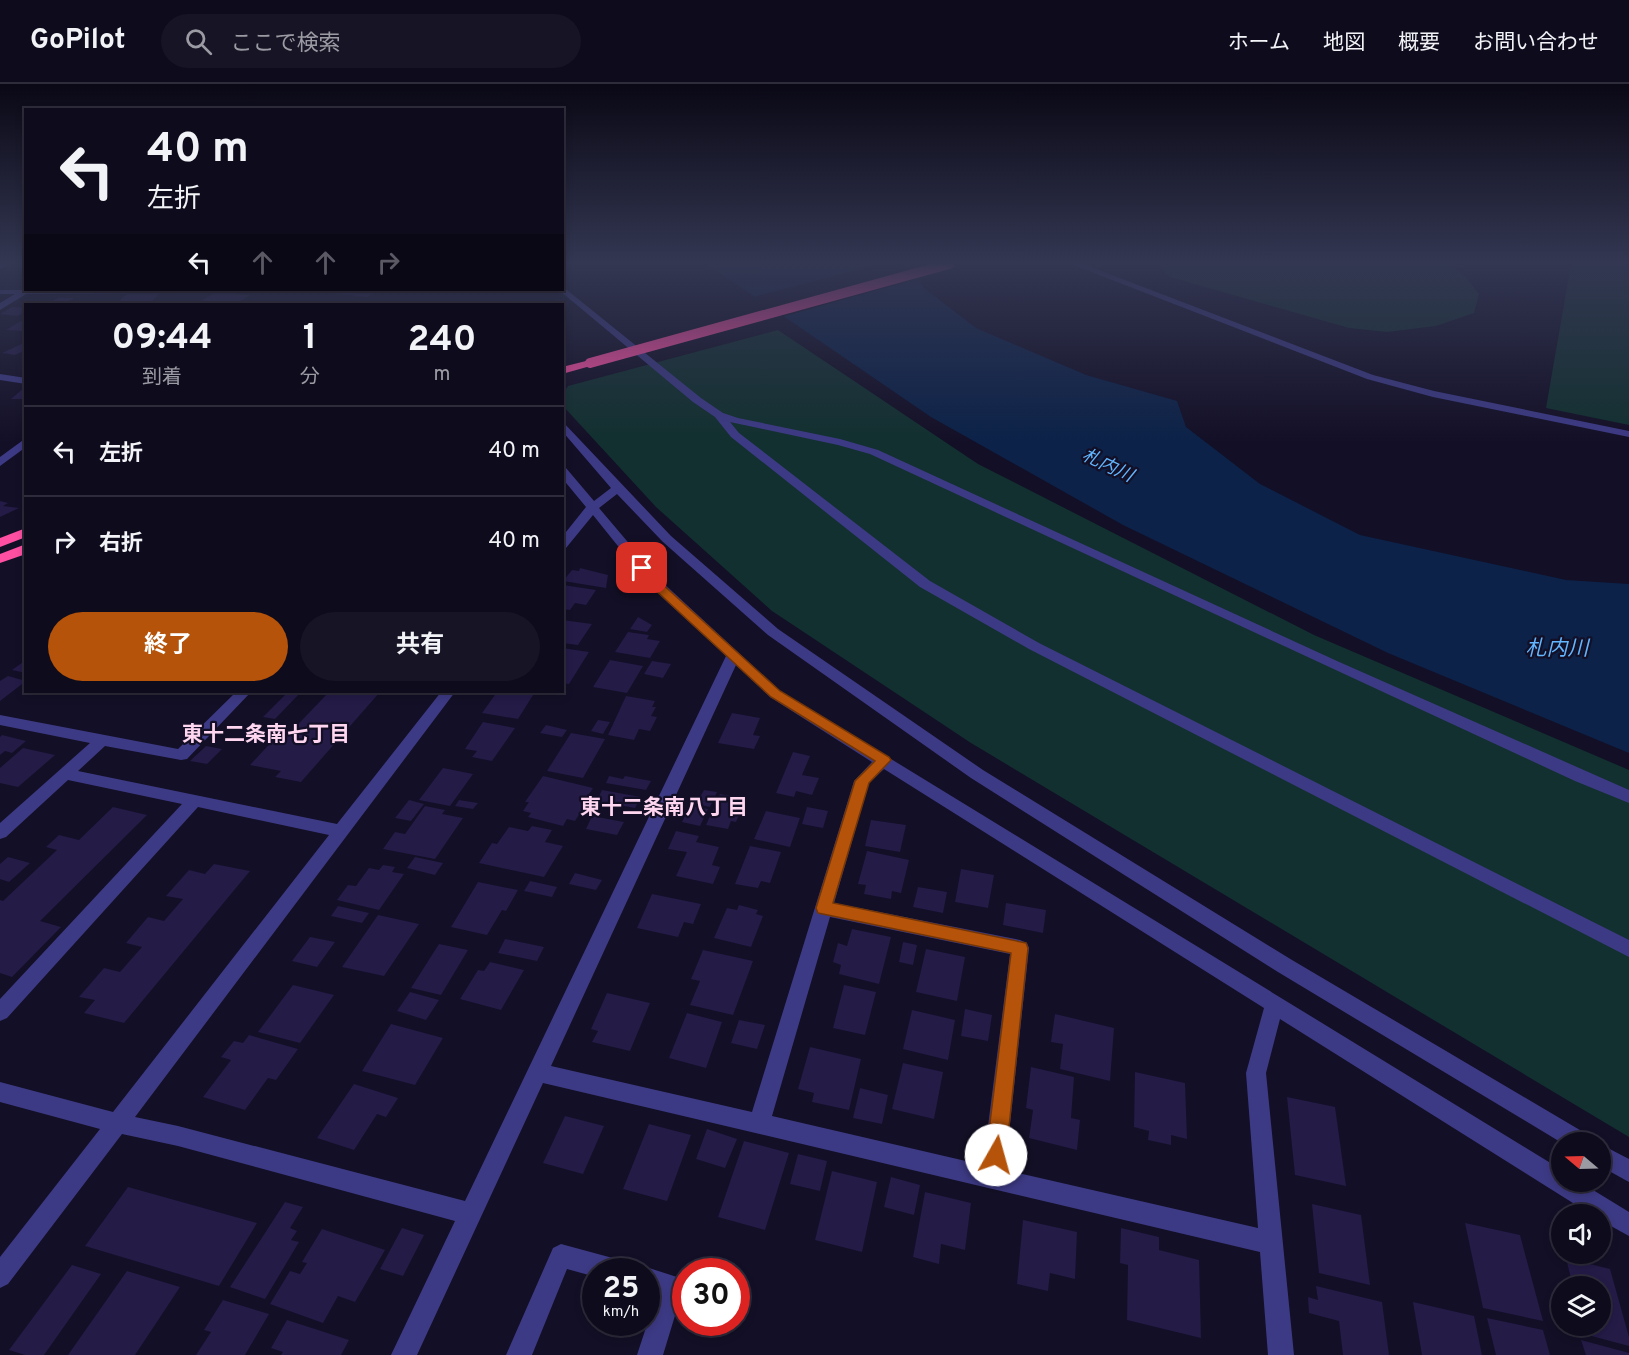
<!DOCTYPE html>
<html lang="ja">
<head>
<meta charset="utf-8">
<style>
	body { margin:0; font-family:Overpass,"Noto Sans JP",sans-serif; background:#171425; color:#f1f3f6; height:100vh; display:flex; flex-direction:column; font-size:22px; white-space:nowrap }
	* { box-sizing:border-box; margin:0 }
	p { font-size:20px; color:#9b9ba3 }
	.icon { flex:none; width:33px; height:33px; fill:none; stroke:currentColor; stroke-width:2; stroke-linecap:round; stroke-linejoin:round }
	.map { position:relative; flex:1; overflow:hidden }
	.side { position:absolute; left:24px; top:219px; width:540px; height:390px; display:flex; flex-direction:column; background:#0e0b1c; border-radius:0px; box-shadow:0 3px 9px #0003,0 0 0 2px #2e2b3b }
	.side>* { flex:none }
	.top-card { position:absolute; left:24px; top:24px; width:540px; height:183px; border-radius:0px; box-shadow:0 3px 9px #0003,0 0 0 2px #2e2b3b; background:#0e0b1c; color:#f1f3f6; overflow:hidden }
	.needle { width:39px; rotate:289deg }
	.buttons { position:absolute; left:1551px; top:1048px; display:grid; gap:12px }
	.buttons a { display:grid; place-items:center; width:60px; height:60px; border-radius:50%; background:#0e0b1c; box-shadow:0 3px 9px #0003,0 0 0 2px #2e2b3b; font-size:30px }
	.speed { position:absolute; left:582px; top:1174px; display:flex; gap:12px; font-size:30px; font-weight:700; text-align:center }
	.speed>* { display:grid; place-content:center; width:78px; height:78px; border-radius:50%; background:#0e0b1c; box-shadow:0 3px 9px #0003,0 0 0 2px #2e2b3b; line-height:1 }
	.speed small { font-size:15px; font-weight:400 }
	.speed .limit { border:9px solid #d22; background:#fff; color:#111 }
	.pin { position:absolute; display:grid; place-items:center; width:51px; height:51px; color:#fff; margin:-26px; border-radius:12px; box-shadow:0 3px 9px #0006 }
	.me { position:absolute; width:66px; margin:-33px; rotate:7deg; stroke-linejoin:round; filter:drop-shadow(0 0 4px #0008) }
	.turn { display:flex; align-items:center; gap:21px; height:126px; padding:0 24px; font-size:27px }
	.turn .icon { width:78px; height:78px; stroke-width:2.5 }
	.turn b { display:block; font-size:42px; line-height:51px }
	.lanes { display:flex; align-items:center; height:57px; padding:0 24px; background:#0003; justify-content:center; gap:30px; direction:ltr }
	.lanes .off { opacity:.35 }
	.eta { display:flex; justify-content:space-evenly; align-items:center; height:102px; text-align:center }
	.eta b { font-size:36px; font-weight:700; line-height:42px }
	.primary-button { display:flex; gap:12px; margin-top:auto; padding:12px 24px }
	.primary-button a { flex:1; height:69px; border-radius:36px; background:#b45309; color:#fff; font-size:24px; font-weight:700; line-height:69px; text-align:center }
	.primary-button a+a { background:#171425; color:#f1f3f6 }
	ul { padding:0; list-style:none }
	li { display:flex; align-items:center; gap:18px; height:90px; padding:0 24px; border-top:2px solid #2e2b3b }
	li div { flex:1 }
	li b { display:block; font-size:22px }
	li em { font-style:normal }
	header { display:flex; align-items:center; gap:36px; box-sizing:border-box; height:84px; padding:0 30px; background:#0e0b1c; border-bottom:2px solid #2e2b3b }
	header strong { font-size:28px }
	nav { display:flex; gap:33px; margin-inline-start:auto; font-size:21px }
	.search { width:420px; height:54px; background:#171425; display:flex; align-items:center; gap:15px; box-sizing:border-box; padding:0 21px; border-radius:33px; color:#9b9ba3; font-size:22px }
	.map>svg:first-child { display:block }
	.green { fill:#12302f }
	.water { fill:#0c2248 }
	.pier { fill:#130f26 }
	.building { fill:#241b47 }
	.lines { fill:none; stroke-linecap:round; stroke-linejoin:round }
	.minor { fill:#3d3a85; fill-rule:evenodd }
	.highway { fill:#ff4fa3; fill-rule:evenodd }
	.highway-bridge { stroke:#ff4fa3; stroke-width:10 }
	.route { fill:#b45309; stroke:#753606; stroke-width:1.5 }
	.labels { text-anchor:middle; stroke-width:4.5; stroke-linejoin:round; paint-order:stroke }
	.far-water-label { font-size:18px; font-style:italic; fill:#62b6ff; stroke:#130f26 }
	.water-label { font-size:21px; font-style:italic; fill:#62b6ff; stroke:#130f26 }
	.neighbourhood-label { font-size:21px; font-weight:bold; fill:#ffd6f0; stroke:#130f26 }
</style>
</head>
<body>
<header>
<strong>GoPilot</strong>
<div class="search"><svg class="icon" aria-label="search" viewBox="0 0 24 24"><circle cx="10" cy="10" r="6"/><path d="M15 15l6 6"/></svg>ここで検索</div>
<nav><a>ホーム</a><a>地図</a><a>概要</a><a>お問い合わせ</a></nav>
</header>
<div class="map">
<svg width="1629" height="1271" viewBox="0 0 1629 1271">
	<rect width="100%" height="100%" fill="#130f26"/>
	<g class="green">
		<polygon points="1163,180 1449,180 1464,191 1479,210 1474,229 1436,242 1387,248 1349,244 1170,193 1165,189"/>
		<polygon points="1571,180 1629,180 1629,341 1546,324"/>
		<polygon points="778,246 978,380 1314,551 1629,686 1629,1053 971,659 772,527 656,423 563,322 563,309 568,302"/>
	</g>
	<polygon class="water" points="707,180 908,180 924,204 976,244 1086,291 1177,317 1186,343 1260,400 1360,451 1566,496 1629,500 1629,669 1388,569 1123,441 931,333"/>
	<polygon class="pier" points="878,180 912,180 921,194 778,234 750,214"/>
	<g class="building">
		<polygon points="342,206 379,206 367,213 335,210"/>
		<polygon points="216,208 250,211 235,220 204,220 209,218 201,217"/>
		<polygon points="160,209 149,220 116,220 127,210"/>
		<polygon points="58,214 74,214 64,220 47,220"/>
		<polygon points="12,223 26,224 26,228 17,232 0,230"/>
		<polygon points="26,234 26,245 21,247 6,246"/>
		<polygon points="26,258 26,266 15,271 2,269"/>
		<polygon points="24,304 26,315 11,315"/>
		<polygon points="0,417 8,419 3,422 19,424 0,433"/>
		<polygon points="580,484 608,491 606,504 563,497 572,486 579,487"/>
		<polygon points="563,501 596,506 586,521 575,519 570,526 562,525"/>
		<polygon points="638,533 652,541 647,548 630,545"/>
		<polygon points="562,536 592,540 578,561 562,559"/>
		<polygon points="628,548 649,551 647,555 660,557 650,574 615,568"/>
		<polygon points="562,564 589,568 569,600 562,599"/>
		<polygon points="26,576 26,589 12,586"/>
		<polygon points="610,576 643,582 627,609 593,603"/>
		<polygon points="652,577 671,580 663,594 644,590"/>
		<polygon points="8,592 26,597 0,617 0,597"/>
		<polygon points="288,608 301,608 275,635 263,633"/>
		<polygon points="329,608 380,608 301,698 275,693 281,687 250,681 275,654 283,656"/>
		<polygon points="497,608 535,608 518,635 482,629"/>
		<polygon points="626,612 655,617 652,623 656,623 651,632 657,633 650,647 639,645 634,656 608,651"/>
		<polygon points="732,629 760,634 753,651 760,652 754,665 718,659"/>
		<polygon points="598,636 610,638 603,650 591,647"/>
		<polygon points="483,638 515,644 492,677 472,673 477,667 465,665"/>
		<polygon points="546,641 567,646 562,653 540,649"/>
		<polygon points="571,649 605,655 583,694 547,687"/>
		<polygon points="2,651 26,657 12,669 5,667 0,671 0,653"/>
		<polygon points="206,662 222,665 207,680 190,677"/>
		<polygon points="23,664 55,671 18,703 0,699 0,684"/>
		<polygon points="793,668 810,672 802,691 819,694 812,711 796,707 794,713 776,709"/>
		<polygon points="443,684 473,690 450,722 419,716"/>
		<polygon points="543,692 593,704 586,715 593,716 584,730 580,729 575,737 567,735 563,742 528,733 531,729 523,727 529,718 525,718"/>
		<polygon points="609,692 623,695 625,692 651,697 646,706 606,699"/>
		<polygon points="602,706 641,713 635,724 597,717"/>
		<polygon points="704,706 717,708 710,723 696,720"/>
		<polygon points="720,710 746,715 736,738 731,737 728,745 706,741"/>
		<polygon points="409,716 424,720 411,737 395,734"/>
		<polygon points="459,716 478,719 473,725 455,722"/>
		<polygon points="425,722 445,726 442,730 463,734 435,775 383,765 395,748 405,750"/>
		<polygon points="690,722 708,725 700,742 682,738"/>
		<polygon points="113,723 147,731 40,837 61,843 12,893 0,889 0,816 3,817 57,766 46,763 59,751 79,756"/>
		<polygon points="807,723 828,727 823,744 802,740"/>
		<polygon points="766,727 800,734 790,763 754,755"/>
		<polygon points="592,732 624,738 617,751 586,745"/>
		<polygon points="871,736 906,741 900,768 865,762"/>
		<polygon points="532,742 552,746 545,758 563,762 544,793 479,779 492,759 497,760 509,743 528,747"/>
		<polygon points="676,747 699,752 696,758 719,763 712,781 720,783 713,800 676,792 687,768 668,765"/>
		<polygon points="750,762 781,768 770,799 761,797 758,804 735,800"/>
		<polygon points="867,767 909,776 901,809 892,807 891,815 864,810 866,801 858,800"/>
		<polygon points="8,773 30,779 9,798 0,795 0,780"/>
		<polygon points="415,773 443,779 435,791 407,784"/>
		<polygon points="214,780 250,787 124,939 84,929 95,916 79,913 104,884 120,888 142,863 126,859 148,833 164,837 183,815 166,812 189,786 205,790"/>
		<polygon points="383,781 395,783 392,788 404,790 379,826 337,816 348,801 356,802 369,784 379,786"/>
		<polygon points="961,785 994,791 988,824 955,818"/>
		<polygon points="575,789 602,796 596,806 569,800"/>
		<polygon points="530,797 557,803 552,813 524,807"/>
		<polygon points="478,798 518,806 506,827 502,826 487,851 451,843"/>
		<polygon points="918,803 947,808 943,829 913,823"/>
		<polygon points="652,810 701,820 693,840 684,838 678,853 637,844"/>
		<polygon points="1006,819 1046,826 1043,849 1003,841"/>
		<polygon points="739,821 758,826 756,830 763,832 751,863 714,854 727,824 737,826"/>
		<polygon points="338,822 369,829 362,839 331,832"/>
		<polygon points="378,831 419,840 384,892 342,883"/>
		<polygon points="852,845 891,853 879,900 839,890 841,881 833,878 838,859 847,862"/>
		<polygon points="310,853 335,858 317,883 292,877"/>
		<polygon points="505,855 544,863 537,877 498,869"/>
		<polygon points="903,858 917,861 913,881 899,878"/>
		<polygon points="439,860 468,866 441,911 411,904"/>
		<polygon points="926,865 965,873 957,917 916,908"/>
		<polygon points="703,866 753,877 733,931 690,921 700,897 691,895"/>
		<polygon points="490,878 524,886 501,926 460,915 478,886 484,887"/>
		<polygon points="293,901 334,911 300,959 258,948"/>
		<polygon points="844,901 876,908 865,951 833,944"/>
		<polygon points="410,908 439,916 426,936 397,927"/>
		<polygon points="607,909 650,919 630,967 592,958 598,947 591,945"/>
		<polygon points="965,925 992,931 988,957 961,952"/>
		<polygon points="912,926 955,936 948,976 903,965"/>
		<polygon points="687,929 722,938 706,984 669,974"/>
		<polygon points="1055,930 1114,944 1110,997 1060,985 1063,960 1051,958"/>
		<polygon points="739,936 765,941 757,965 731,959"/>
		<polygon points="391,940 443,954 415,1001 362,987"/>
		<polygon points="249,951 298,965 276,996 268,994 245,1026 203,1013 231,976 221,973 234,957 243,959"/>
		<polygon points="810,963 861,975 849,1026 812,1018 814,1009 798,1005"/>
		<polygon points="903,979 943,988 934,1035 892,1025"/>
		<polygon points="1031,983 1074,993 1071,1034 1080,1036 1077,1066 1029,1054 1033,1026 1026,1024"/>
		<polygon points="1135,988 1185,999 1187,1055 1171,1051 1171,1061 1148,1056 1149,1047 1134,1043"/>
		<polygon points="354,1000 398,1014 386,1033 377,1030 354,1066 317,1054"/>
		<polygon points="860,1004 888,1011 882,1040 853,1034"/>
		<polygon points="1287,1013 1335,1023 1346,1102 1295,1091"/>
		<polygon points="565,1032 604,1042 583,1090 543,1079"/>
		<polygon points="649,1040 691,1051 667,1117 623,1105"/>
		<polygon points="707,1045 737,1055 725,1084 696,1075"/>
		<polygon points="744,1057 789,1069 765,1146 718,1133"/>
		<polygon points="798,1070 827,1077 820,1107 790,1100"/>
		<polygon points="832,1087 877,1098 862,1168 815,1156"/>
		<polygon points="891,1093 920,1101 914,1131 884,1123"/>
		<polygon points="128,1103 257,1139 219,1202 85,1162"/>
		<polygon points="925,1108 971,1119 965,1166 941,1160 939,1180 913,1173"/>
		<polygon points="285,1118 303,1123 290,1144 297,1147 291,1156 299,1158 265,1215 230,1203"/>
		<polygon points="1312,1120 1361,1131 1370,1201 1319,1189"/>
		<polygon points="1023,1136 1077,1148 1075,1195 1050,1189 1048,1207 1017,1200"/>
		<polygon points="1465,1139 1520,1151 1543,1237 1483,1224"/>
		<polygon points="402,1144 424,1151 403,1192 380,1185"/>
		<polygon points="1121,1144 1159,1153 1159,1166 1199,1176 1201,1254 1127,1236 1128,1181 1120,1179"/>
		<polygon points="322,1145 385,1166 355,1218 338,1212 323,1239 270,1220 290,1187 300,1190 307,1179 302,1178"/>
		<polygon points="1566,1174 1610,1185 1629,1253 1629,1262 1584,1250 1582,1242 1600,1242 1600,1203 1573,1203"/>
		<polygon points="72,1181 101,1190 44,1271 25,1271 9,1266"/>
		<polygon points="127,1187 180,1203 135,1271 68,1271"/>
		<polygon points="1316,1202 1382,1218 1389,1271 1343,1271 1339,1237 1309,1229 1308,1213 1318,1216"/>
		<polygon points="223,1216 269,1230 245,1271 196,1271 211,1248 204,1246"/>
		<polygon points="1413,1218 1474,1232 1482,1271 1422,1271"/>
		<polygon points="1487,1234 1543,1246 1550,1271 1496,1271"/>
		<polygon points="287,1236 349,1256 341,1271 281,1271 283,1268 271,1264"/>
		<polygon points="1581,1256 1629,1269 1629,1271 1586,1271"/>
	</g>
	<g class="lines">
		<g class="minor">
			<polygon points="0,180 10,180 0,185"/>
			<polygon points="1071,180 1083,180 1373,291 1434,307 1629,347 1629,353 1433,313 1367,295"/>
			<polygon points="562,202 701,314 723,329 738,334 840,355 878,366 1337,577 1629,706 1629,719 1575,697 870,370 838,361 730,338 739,349 930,497 1039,559 1629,856 1629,873 1029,565 920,503 731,353 715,333 693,318 559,206 562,206"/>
			<polygon points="0,206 184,206 185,207 181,209 26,210 0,226 0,219 15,210 0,210"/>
			<polygon points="0,290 26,294 26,300 0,296"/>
			<path d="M562,337l109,115 107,93 205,141 309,190 298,176 3,7h-31l-284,-171 -307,-194 -203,-143 -105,-93 -46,-48 -18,14 61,72 120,111 782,479v12h18l49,30v24l-29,-16v-5h-8l-312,-196 -14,54 28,282h-26l-8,-103 -717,-169 -126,272h-26l64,-134 -277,-75 -56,-12 -114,150 -8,4v-31l100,-128 -100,-27v-20l113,30 216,-277 -131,-28 -191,211 -7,3v-22l182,-195 -114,-24 -62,57 -6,2v-16l90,-80 -90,-18v-10l178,34 58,-57h15l-64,67 -6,1 -76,-14 -27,25 259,53 104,-132h14l-320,425 43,9 287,75 261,-545 -76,-70 -57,-71 -27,33 -4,1v-12l24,-30 -24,-29v-11l4,1 28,33 17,-13 -49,-57zM736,581l34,32 102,65 -18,19 -102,331 -201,-46zM884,685l380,239 -18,65 12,155 -253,-58 24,-222 -2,-5 -7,-3 -186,-37 35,-120zM830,833l180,37 -27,211 -211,-49z"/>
			<polygon points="26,354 26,363 0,382 0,373"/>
			<polygon points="1600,1060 1629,1075 1629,1098 1600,1082"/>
			<polygon points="561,1160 620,1176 628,1180 632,1188 596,1188 596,1193 567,1185 532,1271 506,1271 553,1164"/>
			<polygon points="646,1183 680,1194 684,1202 663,1271 637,1271 657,1210 646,1207 646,1188 637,1188"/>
		</g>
		<g class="highway">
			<polygon points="590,276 596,279 594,281 562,290 562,283"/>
			<polygon points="26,444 26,453 0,463 0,454"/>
			<polygon points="26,460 26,470 0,479 0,470"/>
		</g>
		<polyline class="highway-bridge" points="590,279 949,180"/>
	</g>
	<linearGradient id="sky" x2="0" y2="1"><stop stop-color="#0a0815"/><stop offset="0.5" stop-color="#333752"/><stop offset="1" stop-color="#333752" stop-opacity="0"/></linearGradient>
	<rect width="1629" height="358" fill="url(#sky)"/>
	<polygon class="route" points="642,481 646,482 659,497 780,607 889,673 891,676 869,699 833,819 1026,859 1028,864 1006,1071 1003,1078 996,1081 989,1078 986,1071 1011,869 818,829 816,824 855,697 875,677 771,613 651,502 637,484"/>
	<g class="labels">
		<g class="far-water-label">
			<text transform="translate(1108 381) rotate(25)" y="6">札内川</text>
		</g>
		<g class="water-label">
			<text x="1557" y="571">札内川</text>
		</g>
		<g class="neighbourhood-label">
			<text x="266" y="657">東十二条南七丁目</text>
			<text x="664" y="730">東十二条南八丁目</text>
		</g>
	</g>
</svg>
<div class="buttons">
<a><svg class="needle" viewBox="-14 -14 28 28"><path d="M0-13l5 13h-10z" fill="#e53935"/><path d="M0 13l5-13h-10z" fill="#9b9ba3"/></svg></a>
<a><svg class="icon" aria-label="sound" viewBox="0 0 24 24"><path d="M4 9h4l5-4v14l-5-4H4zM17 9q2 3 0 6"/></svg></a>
<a><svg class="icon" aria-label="layers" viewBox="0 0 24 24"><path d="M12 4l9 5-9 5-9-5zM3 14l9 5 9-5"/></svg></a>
</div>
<div class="speed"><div>25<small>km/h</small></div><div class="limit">30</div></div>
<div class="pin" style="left:642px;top:484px;background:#d93025"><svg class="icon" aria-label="arrive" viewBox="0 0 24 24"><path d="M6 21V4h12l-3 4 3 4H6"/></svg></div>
<svg class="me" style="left:996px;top:1071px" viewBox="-20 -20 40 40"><circle r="19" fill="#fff"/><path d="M0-13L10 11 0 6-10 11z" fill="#b45309"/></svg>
<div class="top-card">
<div class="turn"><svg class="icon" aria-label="left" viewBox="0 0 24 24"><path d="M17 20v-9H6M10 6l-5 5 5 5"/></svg><div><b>40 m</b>左折</div></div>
<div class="lanes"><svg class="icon" aria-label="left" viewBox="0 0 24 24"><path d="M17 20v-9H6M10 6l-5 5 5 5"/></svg><svg class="icon off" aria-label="ahead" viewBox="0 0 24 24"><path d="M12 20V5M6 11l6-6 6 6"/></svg><svg class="icon off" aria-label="ahead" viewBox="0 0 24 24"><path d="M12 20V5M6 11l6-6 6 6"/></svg><svg class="icon off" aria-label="right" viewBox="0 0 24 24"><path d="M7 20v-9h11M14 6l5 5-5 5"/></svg></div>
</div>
<section class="side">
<div class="eta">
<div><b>09:44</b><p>到着</p></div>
<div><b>1</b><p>分</p></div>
<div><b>240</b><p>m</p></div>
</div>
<ul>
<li><svg class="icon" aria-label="left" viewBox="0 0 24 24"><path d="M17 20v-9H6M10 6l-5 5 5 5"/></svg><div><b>左折</b></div><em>40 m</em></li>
<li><svg class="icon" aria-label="right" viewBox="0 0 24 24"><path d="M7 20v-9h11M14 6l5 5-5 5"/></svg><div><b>右折</b></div><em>40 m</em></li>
</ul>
<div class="primary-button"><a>終了</a><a>共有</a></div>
</section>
</div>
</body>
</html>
